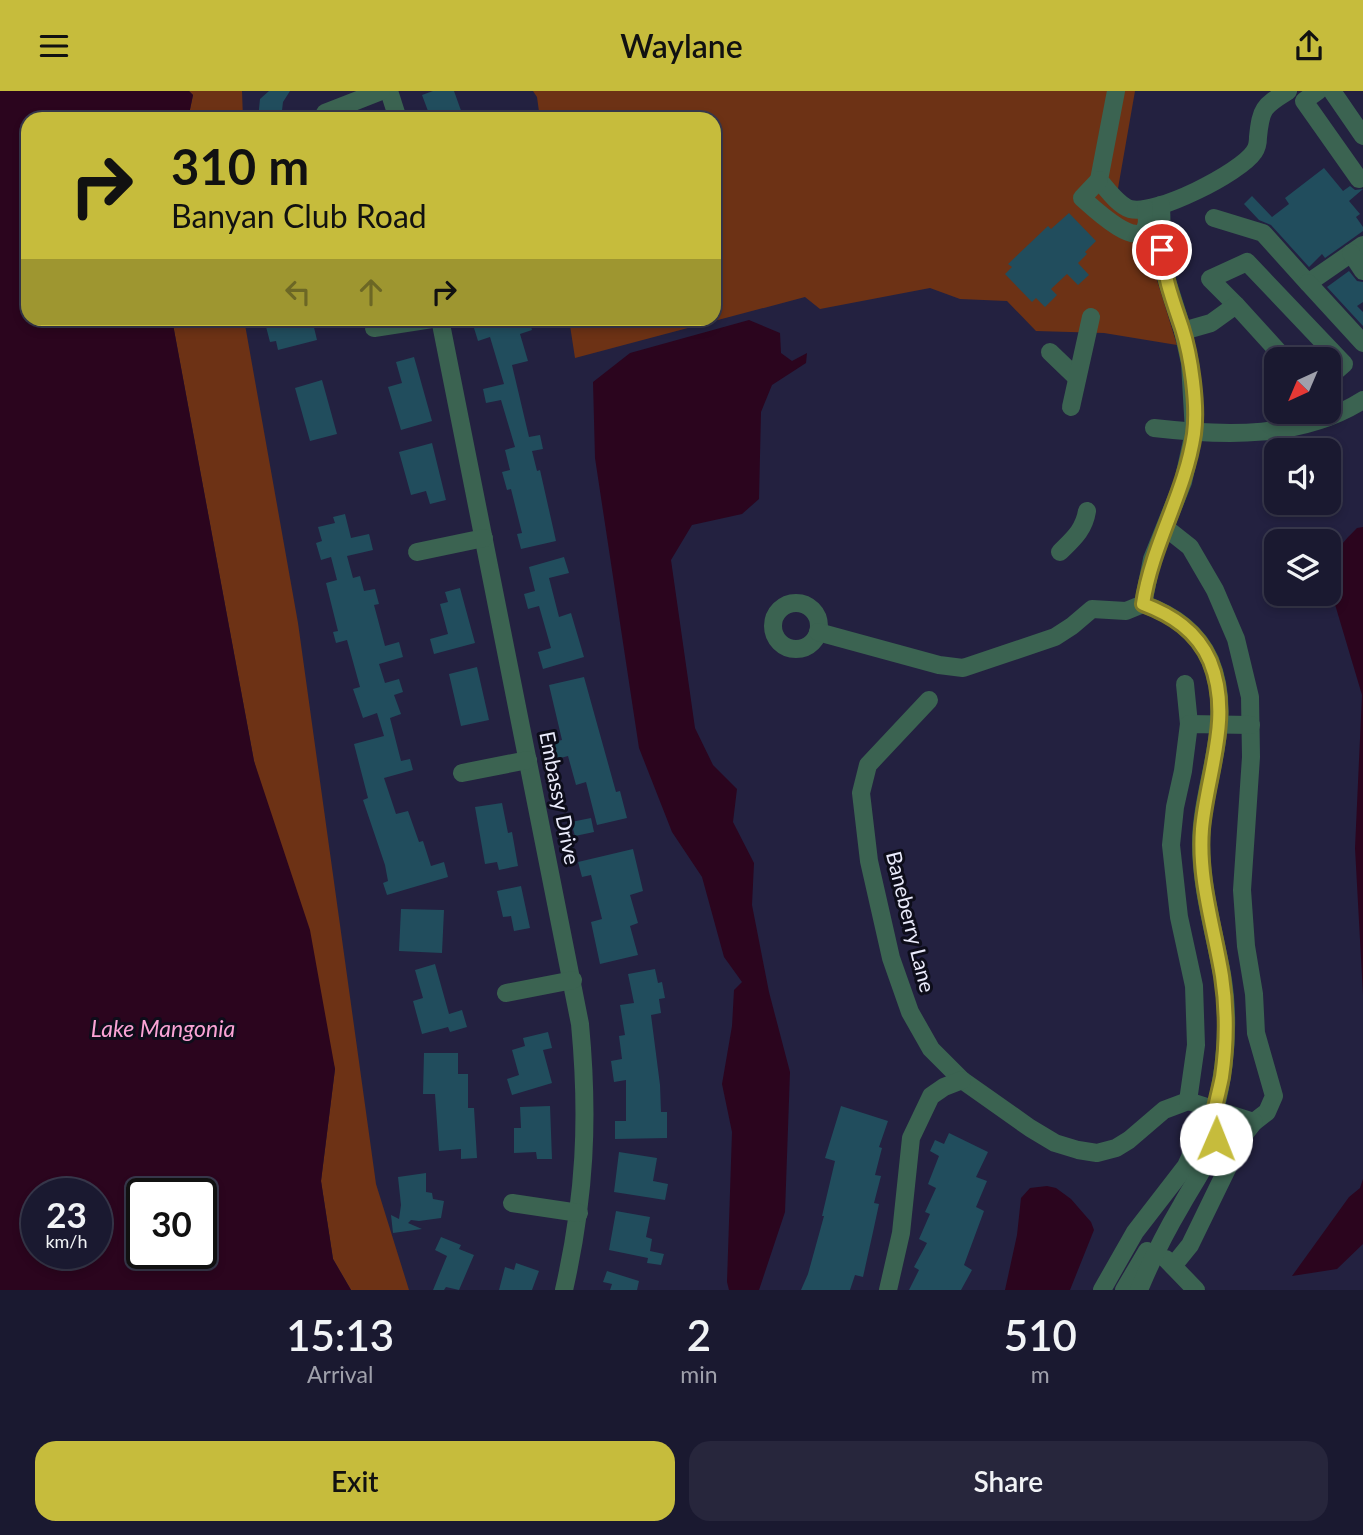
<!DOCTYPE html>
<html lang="en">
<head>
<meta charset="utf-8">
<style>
	body { margin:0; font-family:Lato,sans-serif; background:#27263c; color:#f1f3f6; height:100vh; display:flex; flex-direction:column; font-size:26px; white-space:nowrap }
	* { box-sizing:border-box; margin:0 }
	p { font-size:23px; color:#9fa0ab }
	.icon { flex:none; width:38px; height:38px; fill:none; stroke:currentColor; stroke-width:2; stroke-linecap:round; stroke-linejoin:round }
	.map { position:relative; height:1199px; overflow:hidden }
	.side { display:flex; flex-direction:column; background:#1a1930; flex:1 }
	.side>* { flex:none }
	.top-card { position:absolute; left:21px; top:21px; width:700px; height:214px; border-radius:21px; box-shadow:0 4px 10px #0003,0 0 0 2px #38384c; background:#c6bc3c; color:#111; overflow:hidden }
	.needle { width:46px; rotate:224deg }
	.tools { position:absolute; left:1264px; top:256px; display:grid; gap:14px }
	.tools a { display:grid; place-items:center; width:77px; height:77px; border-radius:14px; background:#1a1930; box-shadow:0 4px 10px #0003,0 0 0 2px #38384c; font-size:35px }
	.speed { position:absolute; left:21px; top:1087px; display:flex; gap:14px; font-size:35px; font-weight:700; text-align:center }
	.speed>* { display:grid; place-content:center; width:91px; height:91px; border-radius:50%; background:#1a1930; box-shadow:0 4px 10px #0003,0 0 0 2px #38384c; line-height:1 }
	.speed small { font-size:18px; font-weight:400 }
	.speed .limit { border:4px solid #111; border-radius:10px; background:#fff; color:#111 }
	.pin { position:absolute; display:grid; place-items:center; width:60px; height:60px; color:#fff; margin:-30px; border:4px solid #fff; border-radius:50%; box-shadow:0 2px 7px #0007 }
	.me { position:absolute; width:77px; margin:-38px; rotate:1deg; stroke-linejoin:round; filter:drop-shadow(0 0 5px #0008) }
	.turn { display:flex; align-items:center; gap:24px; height:147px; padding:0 35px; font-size:32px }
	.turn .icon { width:91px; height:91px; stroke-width:2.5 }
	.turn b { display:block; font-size:49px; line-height:60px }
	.lanes { display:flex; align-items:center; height:66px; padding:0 35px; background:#0003; justify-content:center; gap:35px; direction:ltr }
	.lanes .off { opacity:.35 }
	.eta { display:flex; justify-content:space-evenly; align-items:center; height:119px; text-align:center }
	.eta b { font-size:42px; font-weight:600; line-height:49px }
	.primary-button { display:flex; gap:14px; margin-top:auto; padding:14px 35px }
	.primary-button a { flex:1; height:80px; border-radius:21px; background:#c6bc3c; color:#111; font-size:28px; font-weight:600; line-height:80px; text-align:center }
	.primary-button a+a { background:#27263c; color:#f1f3f6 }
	header { display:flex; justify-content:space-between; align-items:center; height:91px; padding:0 35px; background:#c6bc3c; color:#111; font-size:32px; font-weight:600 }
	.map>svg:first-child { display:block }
	.green { fill:#6d3215 }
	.water { fill:#2b051e; fill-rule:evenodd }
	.building { fill:#214d5d }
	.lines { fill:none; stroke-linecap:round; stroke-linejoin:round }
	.minor { stroke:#3b6351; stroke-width:18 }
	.route-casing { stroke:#817a27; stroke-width:18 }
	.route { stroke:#c6bc3c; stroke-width:12 }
	.labels { text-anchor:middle; stroke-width:6; stroke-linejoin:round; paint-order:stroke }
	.street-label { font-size:21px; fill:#eaebfb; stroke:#0d0d1a }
	.water-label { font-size:23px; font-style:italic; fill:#faa3d5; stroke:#0d0d1a }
</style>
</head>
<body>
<header><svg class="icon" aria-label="menu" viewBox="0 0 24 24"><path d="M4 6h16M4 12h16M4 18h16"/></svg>Waylane<svg class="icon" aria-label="share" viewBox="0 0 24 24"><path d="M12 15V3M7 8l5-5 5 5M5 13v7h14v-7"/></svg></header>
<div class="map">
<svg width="1363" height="1199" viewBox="0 0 1363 1199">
	<rect width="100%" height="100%" fill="#232140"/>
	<g class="green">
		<polygon points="189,0 242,0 243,28 188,28 193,4"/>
		<polygon points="533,0 1135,0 1117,103 1147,117 1154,143 1157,189 1177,254 1104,242 1036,240 1007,210 960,208 930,197 820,218 805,206 575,267 569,228 714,228 714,28 540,28 537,6"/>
		<polygon points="172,228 244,228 298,532 376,1093 409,1199 351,1199 333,1168 321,1090 335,978 254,670"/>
	</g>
	<g class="water">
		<path d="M0,0h189l4,4 -5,24h-160v200h144l82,442 56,169 25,139 -14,112 12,78 18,31h-351zM37,1102h59v60h-59zM142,1102h59v60h-59z"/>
		<polygon points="749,229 780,242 781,262 792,270 807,262 806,272 772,294 761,321 759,408 742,423 692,434 671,469 695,637 713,674 737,698 733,731 754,772 752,814 769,901 790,981 785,1121 759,1199 729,1199 727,1191 732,1041 722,993 732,935 734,899 742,891 724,866 702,786 672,741 639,657 595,367 593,291 630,262"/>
		<path d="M1363,436v468l-8,-147 7,-153 -34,-114c0,-23 13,-37 29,-53z"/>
		<polygon points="1363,1088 1363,1153 1337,1178 1292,1185 1349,1106 1360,1097"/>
		<polygon points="1047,1095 1056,1097 1071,1108 1091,1131 1094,1139 1070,1199 1005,1199 1017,1144 1021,1107 1030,1097"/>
	</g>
	<g class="building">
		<polygon points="269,0 290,0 283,11 281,28 258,28 260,8"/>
		<polygon points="433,0 454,0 464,28 431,28 422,4"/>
		<polygon points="1324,77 1343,100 1350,95 1355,99 1363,98 1349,110 1360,123 1356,126 1363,136 1363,140 1325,167 1322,163 1309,176 1271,134 1259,129 1244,113 1252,105 1272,126 1289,113 1285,107"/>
		<polygon points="1069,122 1096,150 1085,161 1087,163 1078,172 1089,184 1078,194 1067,183 1051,198 1057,204 1045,216 1036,207 1032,211 1005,183 1012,176 1008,173 1048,135 1051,138"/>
		<polygon points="1349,180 1357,190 1363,191 1363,211 1357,215 1363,221 1363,235 1327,196"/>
		<polygon points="264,228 312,228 317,249 278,259 276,250 270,251"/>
		<polygon points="505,228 529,228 532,239 520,243 528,270 512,274 529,346 540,344 543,358 532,360 537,380 540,379 556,450 521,458 517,443 522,442 511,398 507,399 502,381 510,379 505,359 515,356 501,309 486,312 483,298 504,293 490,246 478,250 474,237"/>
		<polygon points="414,266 432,330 401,339 388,296 402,292 396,271"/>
		<polygon points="322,289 337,343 310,350 295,297"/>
		<polygon points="432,352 446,409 430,413 426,400 411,404 399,361"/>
		<polygon points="345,423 351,447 369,443 373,459 347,465 353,487 360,485 364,500 375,498 379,513 374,514 385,555 399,551 403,566 379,573 385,592 399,588 403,601 394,604 401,623 390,627 401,670 410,668 413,679 384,687 396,723 408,720 419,751 423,750 431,775 444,771 448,786 387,804 383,792 388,790 385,774 363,709 368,707 354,653 384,645 377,622 363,627 353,598 360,596 347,549 336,552 333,541 338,540 326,492 337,489 331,466 321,469 316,452 322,450 318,436 335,432 333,426"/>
		<polygon points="564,466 569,482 549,487 559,526 571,522 584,566 543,578 538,561 551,557 539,515 528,518 524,503 535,500 529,476"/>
		<polygon points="460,497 475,552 434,563 430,548 448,543 440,513 448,511 445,501"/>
		<polygon points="477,576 489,629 461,635 449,583"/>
		<polygon points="584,586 616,701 620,700 627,727 597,734 586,691 576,694 568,665 557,668 553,651 562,649 549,594"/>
		<polygon points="502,712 508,742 512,741 518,775 499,779 497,771 485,773 475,716"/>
		<polygon points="591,727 594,741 575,745 571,731"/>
		<polygon points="633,758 643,800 630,804 638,832 630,835 638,864 600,873 591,831 602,828 591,784 582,786 578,771"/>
		<polygon points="521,795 530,837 514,840 511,825 503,826 497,800"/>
		<polygon points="401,818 444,819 442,862 399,860"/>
		<polygon points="435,873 449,923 462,919 467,936 450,941 448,936 422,943 413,910 423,907 415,879"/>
		<polygon points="655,878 658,892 662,891 665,907 659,908 661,922 651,924 660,994 661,1021 667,1021 667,1047 615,1048 615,1030 626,1030 626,989 614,991 611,970 622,968 619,945 625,944 620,914 634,912 628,883"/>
		<polygon points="548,941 552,957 543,959 552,992 512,1004 507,988 519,984 512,959 525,955 523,947"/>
		<polygon points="424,962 458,962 458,983 468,983 468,1017 474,1017 477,1067 461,1068 461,1058 439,1060 435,1003 423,1003"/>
		<polygon points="550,1015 552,1068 537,1068 536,1061 514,1062 514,1037 521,1037 520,1016"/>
		<polygon points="841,1015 888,1030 879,1056 882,1057 875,1084 881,1085 874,1112 879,1113 873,1141 863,1186 855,1184 850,1199 801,1199 808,1183 824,1125 822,1125 835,1070 825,1067"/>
		<polygon points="949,1042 988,1061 976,1086 987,1090 976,1116 984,1120 964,1174 972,1179 961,1199 909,1199 919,1179 914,1176 927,1152 919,1148 930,1123 925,1121 936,1097 928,1093 939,1065 930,1060 935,1049 944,1053"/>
		<polygon points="619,1061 657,1067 653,1090 668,1093 665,1109 614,1101"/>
		<polygon points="426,1082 426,1101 432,1102 433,1108 444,1110 441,1127 419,1130 411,1129 408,1132 422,1138 393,1142 391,1124 399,1128 401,1114 398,1086"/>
		<polygon points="616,1120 650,1126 646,1146 652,1148 650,1160 664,1163 661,1174 647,1172 648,1167 609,1159"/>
		<polygon points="441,1146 461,1154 459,1158 474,1164 459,1199 446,1196 444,1199 433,1199 447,1165 435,1159"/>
		<polygon points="516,1172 539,1180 532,1199 499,1199 505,1176 514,1179"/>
		<polygon points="607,1180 639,1190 637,1199 610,1199 612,1193 603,1191"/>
	</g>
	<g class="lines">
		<g class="minor">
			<polyline points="389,0 398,28"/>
			<path d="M1116,0l-17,89c8,9 19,25 31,29 25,7 110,-36 124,-57 3,-4 4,-10 4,-15 3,-30 6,-31 30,-46"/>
			<polyline points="1318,0 1304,10 1359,88"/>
			<polyline points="1332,0 1363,45"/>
			<polyline points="325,22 381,0"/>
			<path d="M1099,89l-17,18c9,8 57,54 64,28 2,-5 0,-12 0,-17"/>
			<polyline points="1214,127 1263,142 1308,192 1363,154"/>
			<polyline points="1351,162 1363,180"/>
			<polyline points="1308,192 1363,252"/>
			<polyline points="1236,214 1210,188 1247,171 1344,273 1328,287"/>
			<path d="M440,228l140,705c9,95 5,173 -16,266"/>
			<polyline points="374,237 432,228"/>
			<polyline points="1183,240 1211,232 1236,214 1285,268"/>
			<polyline points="1050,261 1076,286"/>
			<polyline points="1071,316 1091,226"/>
			<path d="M1154,337c70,8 148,11 209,-28"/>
			<polyline points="1166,437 1190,456 1215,499 1236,548 1250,606 1251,666 1242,799 1246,855 1254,903 1256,942 1274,1005 1267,1021 1254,1031 1243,1045 1190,1154 1173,1175"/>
			<polyline points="417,461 484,447"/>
			<path d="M1060,461c13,-13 24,-22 27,-41"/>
			<circle cx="796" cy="535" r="23"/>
			<polyline points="1143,513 1152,468 1183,391 1194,341 1190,272 1183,240 1163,177 1161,114"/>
			<polyline points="818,541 939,574 963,577 1055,546 1072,535 1092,518 1126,520 1143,513"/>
			<polyline points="1185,593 1189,633"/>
			<polyline points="929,609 868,674 861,702 869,770 891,867 910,921 931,958 962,989 1030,1037 1055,1052 1078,1059 1097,1062 1116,1057 1129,1049 1164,1019 1188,1010 1254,1031"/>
			<polyline points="462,682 528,669"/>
			<polyline points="506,902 573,889"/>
			<polyline points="1188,1010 1196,954 1194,895 1179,826 1171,754 1175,716 1183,680 1189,633 1251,634"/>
			<polyline points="512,1112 579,1122"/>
			<polyline points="1166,1168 1196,1199"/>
			<polyline points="888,1199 901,1142 911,1047 931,1005 944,996 962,989"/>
			<path d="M1102,1199l33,-58 51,-66 22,-49 7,-6c11,-45 15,-91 7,-137 -8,-43 -21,-86 -21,-130 0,-62 35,-122 9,-184 -13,-29 -38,-46 -67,-56"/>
			<polyline points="1124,1199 1147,1160"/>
			<path d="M1139,1199c12,-29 26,-57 42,-84 12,-22 28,-43 35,-68 2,-10 2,-18 -1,-27"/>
		</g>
	</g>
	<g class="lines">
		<g class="route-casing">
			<path id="route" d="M1162,159c2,28 11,51 20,78 9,28 16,77 12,106 -9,60 -42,110 -51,170 29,11 54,27 67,57 23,56 -3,112 -8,168 -4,50 12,98 20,147 5,33 5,67 0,101 -2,10 -5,21 -7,31 0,6 3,10 3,15 0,5 -2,11 -2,16"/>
		</g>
		<use href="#route" class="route"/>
	</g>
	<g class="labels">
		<g class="street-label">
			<text transform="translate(559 707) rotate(79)" y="7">Embassy Drive</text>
			<text transform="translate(910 831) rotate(76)" y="7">Baneberry Lane</text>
		</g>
		<g class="water-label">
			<text x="163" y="946">Lake Mangonia</text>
		</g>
	</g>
</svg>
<div class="tools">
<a><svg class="needle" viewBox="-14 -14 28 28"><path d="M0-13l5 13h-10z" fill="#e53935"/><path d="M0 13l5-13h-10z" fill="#9fa0ab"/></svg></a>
<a><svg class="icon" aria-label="sound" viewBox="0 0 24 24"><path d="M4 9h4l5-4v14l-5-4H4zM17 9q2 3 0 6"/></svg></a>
<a><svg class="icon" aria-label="layers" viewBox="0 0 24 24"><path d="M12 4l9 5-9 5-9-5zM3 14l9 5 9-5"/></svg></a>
</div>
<div class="speed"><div>23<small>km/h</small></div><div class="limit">30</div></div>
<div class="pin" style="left:1162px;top:159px;background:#d93025"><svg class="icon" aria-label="arrive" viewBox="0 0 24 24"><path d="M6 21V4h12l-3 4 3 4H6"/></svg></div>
<svg class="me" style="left:1216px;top:1048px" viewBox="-20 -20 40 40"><circle r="19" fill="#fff"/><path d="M0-13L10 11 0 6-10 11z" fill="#c6bc3c"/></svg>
<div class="top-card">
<div class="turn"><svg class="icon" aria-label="right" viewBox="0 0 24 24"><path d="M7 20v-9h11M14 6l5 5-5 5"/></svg><div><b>310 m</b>Banyan Club Road</div></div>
<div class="lanes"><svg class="icon off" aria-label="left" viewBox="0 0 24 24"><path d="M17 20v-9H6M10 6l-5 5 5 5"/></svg><svg class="icon off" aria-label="ahead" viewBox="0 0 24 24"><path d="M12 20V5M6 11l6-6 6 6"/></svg><svg class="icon" aria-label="right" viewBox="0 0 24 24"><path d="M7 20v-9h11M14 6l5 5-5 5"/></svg></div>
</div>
</div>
<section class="side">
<div class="eta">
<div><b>15:13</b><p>Arrival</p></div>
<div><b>2</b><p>min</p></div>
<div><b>510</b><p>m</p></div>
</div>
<div class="primary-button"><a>Exit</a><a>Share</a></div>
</section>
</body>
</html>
